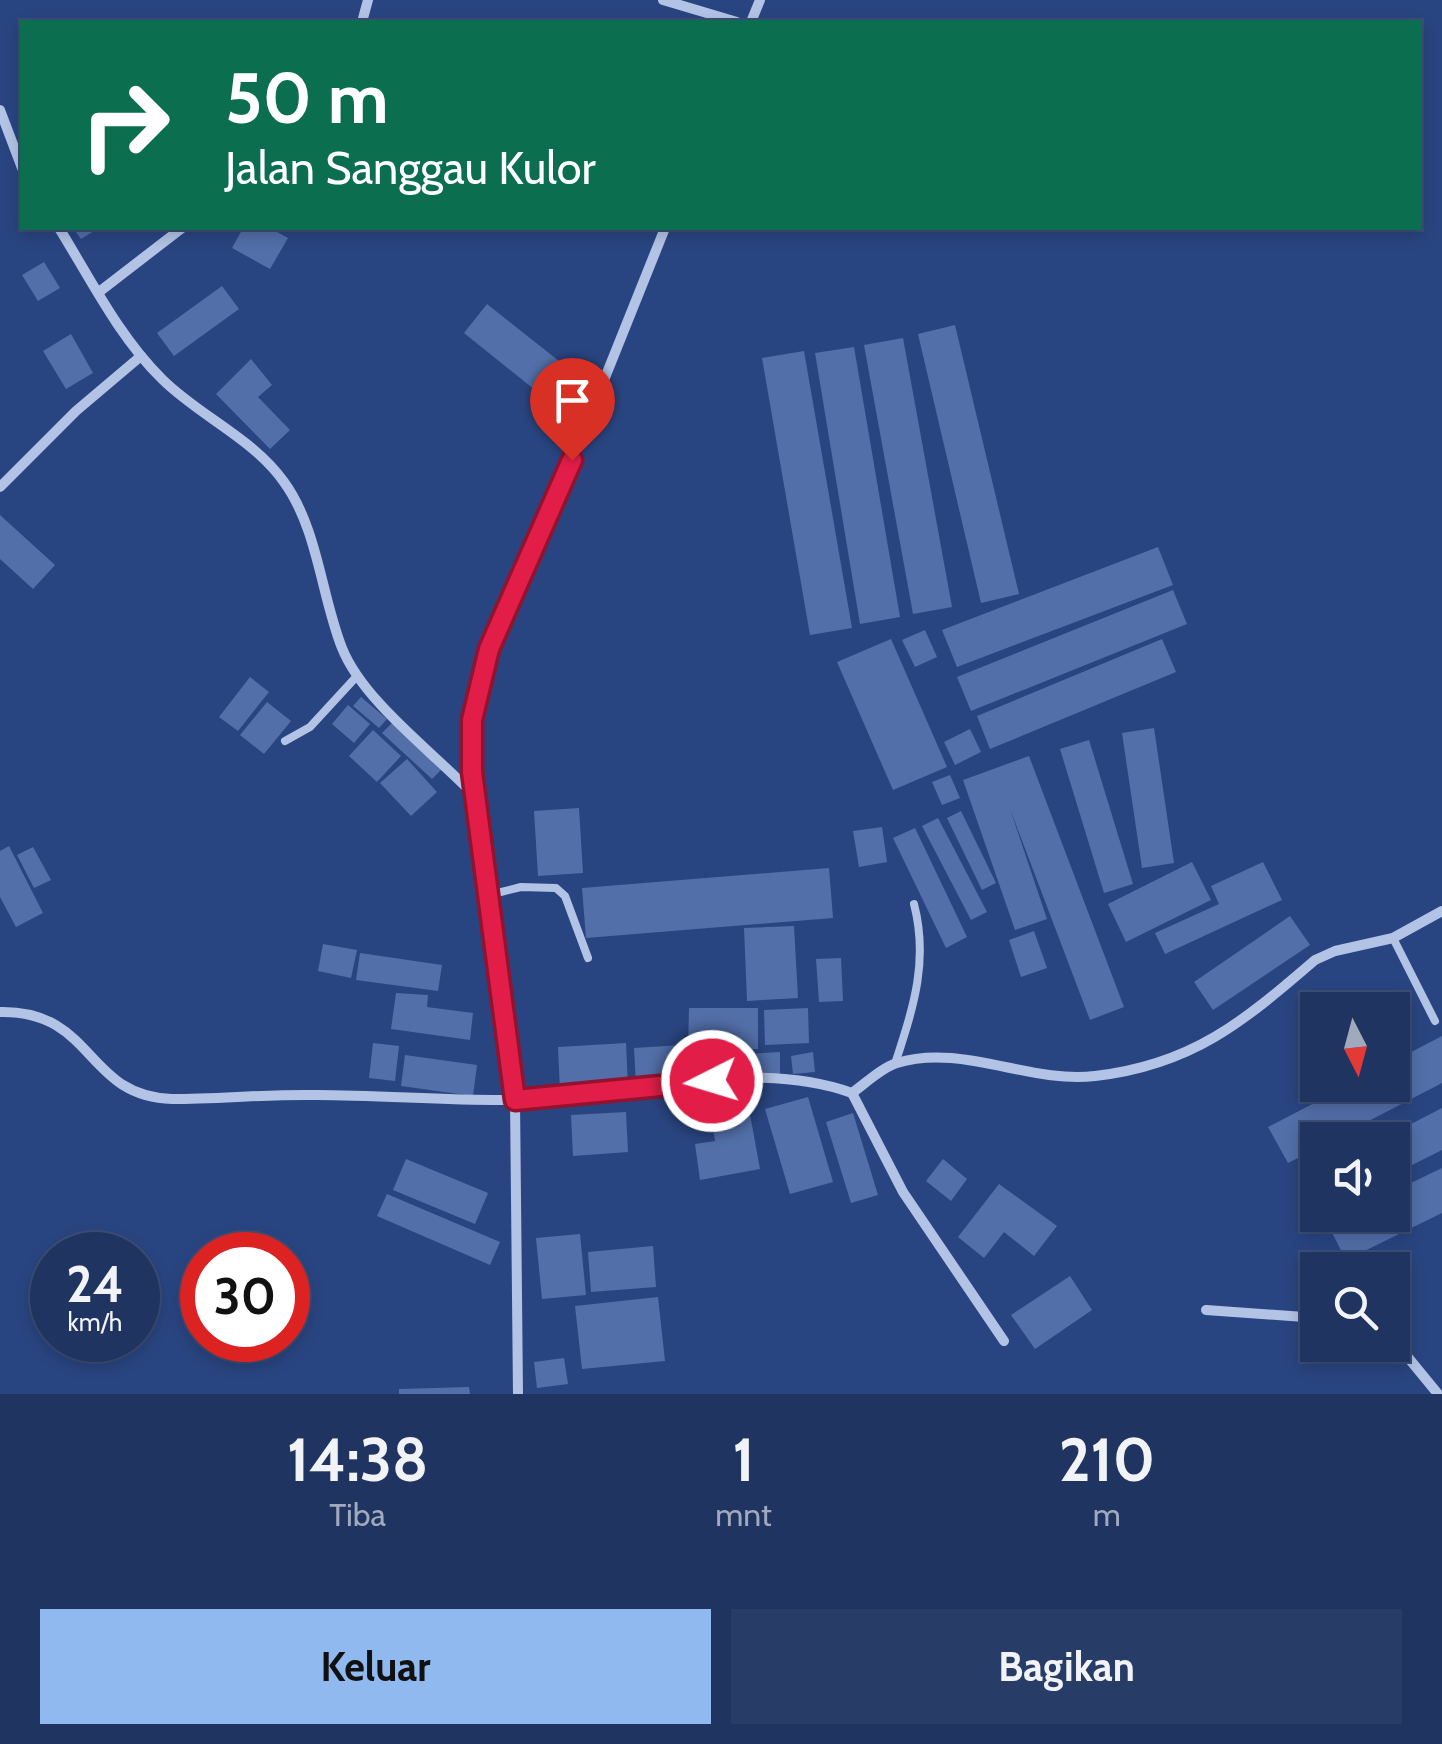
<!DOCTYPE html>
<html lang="id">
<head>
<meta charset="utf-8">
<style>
	body { margin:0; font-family:Cabin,sans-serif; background:#273c67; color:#f1f3f6; height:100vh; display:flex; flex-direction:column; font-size:38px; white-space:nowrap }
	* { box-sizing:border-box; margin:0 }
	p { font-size:32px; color:#a1aabd }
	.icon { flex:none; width:55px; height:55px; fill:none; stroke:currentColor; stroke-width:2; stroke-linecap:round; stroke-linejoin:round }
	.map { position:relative; height:1394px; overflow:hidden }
	.panel { display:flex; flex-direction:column; background:#1f3461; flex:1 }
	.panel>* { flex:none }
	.guide { position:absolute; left:20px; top:20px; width:1402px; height:210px; border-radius:0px; box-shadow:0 5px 15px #0003,0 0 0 2px #3c4f76; background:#0b6e4f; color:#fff; overflow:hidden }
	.needle { width:65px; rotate:174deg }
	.buttons { position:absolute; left:1300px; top:992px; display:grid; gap:20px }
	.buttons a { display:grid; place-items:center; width:110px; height:110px; border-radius:0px; background:#1f3461; box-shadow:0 5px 15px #0003,0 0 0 2px #3c4f76; font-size:50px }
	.speed { position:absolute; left:30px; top:1232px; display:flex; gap:20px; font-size:50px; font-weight:700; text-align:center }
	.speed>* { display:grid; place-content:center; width:130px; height:130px; border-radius:50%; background:#1f3461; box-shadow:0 5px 15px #0003,0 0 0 2px #3c4f76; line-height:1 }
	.speed small { font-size:25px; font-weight:400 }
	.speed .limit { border:15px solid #d22; background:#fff; color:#111 }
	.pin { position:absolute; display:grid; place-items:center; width:85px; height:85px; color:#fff; margin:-102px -42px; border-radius:50% 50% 50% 0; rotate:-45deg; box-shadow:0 0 10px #0007 }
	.pin .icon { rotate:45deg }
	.me { position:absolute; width:110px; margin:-55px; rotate:265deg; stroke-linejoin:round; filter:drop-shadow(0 0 8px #0008) }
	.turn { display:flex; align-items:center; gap:35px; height:210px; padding:0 40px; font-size:45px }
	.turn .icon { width:130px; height:130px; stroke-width:2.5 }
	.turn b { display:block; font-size:70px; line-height:85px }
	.eta { display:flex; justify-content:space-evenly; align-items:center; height:170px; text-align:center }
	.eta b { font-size:60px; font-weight:800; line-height:70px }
	.action { display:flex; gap:20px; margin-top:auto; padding:20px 40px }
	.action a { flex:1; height:115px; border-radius:0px; background:#90b9f0; color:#111; font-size:40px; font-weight:800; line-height:115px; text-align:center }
	.action a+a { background:#273c67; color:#f1f3f6 }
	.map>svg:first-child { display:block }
	.building { fill:#526fa9 }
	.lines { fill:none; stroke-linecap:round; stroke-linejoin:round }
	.service { stroke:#b2c3e5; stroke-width:8 }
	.minor { stroke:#b2c3e5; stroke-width:10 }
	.route-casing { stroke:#92132f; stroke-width:25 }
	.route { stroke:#e11d48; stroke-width:18 }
</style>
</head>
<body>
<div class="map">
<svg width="1442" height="1394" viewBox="0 0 1442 1394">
	<rect width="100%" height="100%" fill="#294581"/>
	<g class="building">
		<polygon points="73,228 99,228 81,239"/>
		<polygon points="243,228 270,228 288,238 270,269 232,248"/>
		<polygon points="44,262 60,288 38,301 22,275"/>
		<polygon points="222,286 239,309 174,356 157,333"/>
		<polygon points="487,304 559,361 535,390 464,333"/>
		<polygon points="955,325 1019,594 981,603 918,334"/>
		<polygon points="71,334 93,373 66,389 43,351"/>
		<polygon points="903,338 952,607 913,614 864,345"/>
		<polygon points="854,347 900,617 860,624 815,353"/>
		<polygon points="804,351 852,628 810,635 762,358"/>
		<polygon points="251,359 272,385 258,397 290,430 270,449 216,394"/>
		<polygon points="0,515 55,565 33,589 0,559"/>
		<polygon points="1158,547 1173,585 957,667 942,630"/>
		<polygon points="1173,590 1187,624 971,711 957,677"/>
		<polygon points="925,630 937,657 915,667 902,640"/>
		<polygon points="891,639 947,767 893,790 837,662"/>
		<polygon points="1162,639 1176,672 990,749 977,716"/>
		<polygon points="250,677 269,692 238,731 219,717"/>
		<polygon points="361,697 387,719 379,728 353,706"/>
		<polygon points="267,702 291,721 264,754 240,735"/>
		<polygon points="348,705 370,724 354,743 332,724"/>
		<polygon points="392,723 441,770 432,779 382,733"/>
		<polygon points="1154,728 1174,863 1142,868 1122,733"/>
		<polygon points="970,729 981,752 955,765 944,742"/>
		<polygon points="373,730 401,756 377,782 349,756"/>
		<polygon points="1089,740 1133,884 1104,893 1060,749"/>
		<polygon points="1029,756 1124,1007 1090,1020 1010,809 1047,919 1015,930 963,780"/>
		<polygon points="407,759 437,792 411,816 380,783"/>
		<polygon points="950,775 960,798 942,805 932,782"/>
		<polygon points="579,808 583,873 538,876 534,811"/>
		<polygon points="961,811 996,883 982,890 947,818"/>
		<polygon points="938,818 987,912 971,920 922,826"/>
		<polygon points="882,827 887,862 859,867 853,831"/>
		<polygon points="915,828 967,937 946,948 893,838"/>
		<polygon points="9,846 43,913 16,927 0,897 0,851"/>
		<polygon points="33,847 51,880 34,888 17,855"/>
		<polygon points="1192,862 1211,900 1126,942 1108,904"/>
		<polygon points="1263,862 1282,900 1165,954 1155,933 1219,904 1211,886"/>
		<polygon points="829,868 833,918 586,938 582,888"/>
		<polygon points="1290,916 1310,945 1213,1010 1194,982"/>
		<polygon points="794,926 798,998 747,1001 744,928"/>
		<polygon points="1034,931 1047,968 1021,977 1009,940"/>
		<polygon points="323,944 357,950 351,978 318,971"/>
		<polygon points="360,953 442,965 438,991 356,980"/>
		<polygon points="841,958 843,1001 819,1002 816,959"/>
		<polygon points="396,993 428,995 427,1007 473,1013 470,1040 391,1029"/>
		<polygon points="689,1008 758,1008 758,1049 688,1049"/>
		<polygon points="808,1008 809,1043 765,1045 764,1010"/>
		<polygon points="1442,1036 1442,1083 1332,1140 1318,1140 1318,1148 1288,1163 1268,1127 1349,1085 1392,1085 1392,1062"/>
		<polygon points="373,1043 399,1046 395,1081 369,1078"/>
		<polygon points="626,1043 628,1088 560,1091 558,1047"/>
		<polygon points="682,1045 684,1082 636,1085 634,1048"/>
		<polygon points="780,1052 780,1074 698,1079 697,1057"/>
		<polygon points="813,1052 815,1072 793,1074 791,1056"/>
		<polygon points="405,1055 477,1065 473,1096 401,1086"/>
		<polygon points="808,1097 833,1182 790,1194 765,1109"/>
		<polygon points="1442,1108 1442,1150 1392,1175 1392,1140 1380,1140"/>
		<polygon points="749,1109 760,1169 700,1180 695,1144 715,1141 711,1116"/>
		<polygon points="626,1112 628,1152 573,1156 571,1115"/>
		<polygon points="853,1113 878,1195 851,1203 826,1122"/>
		<polygon points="406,1159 488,1193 475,1224 393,1190"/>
		<polygon points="943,1159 967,1179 951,1201 926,1181"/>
		<polygon points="1442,1168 1442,1213 1346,1260 1327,1223 1345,1215 1392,1215 1392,1192"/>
		<polygon points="1318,1172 1318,1204 1304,1179"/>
		<polygon points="999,1184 1057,1226 1034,1256 1004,1232 984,1258 958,1237"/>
		<polygon points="387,1194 500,1242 490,1265 377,1216"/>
		<polygon points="580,1234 586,1295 542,1299 536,1238"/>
		<polygon points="653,1246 656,1287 591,1292 588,1252"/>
		<polygon points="1070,1276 1092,1310 1035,1349 1011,1315"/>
		<polygon points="658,1297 665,1361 582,1369 575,1306"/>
		<polygon points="564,1358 568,1384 537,1388 534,1362"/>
		<polygon points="469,1387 470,1394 399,1394 399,1389"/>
	</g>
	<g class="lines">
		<g class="service">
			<polyline points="285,741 310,727 357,676"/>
			<polyline points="489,895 521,887 556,888 565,896 588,958"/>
			<polyline points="1393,938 1435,1021"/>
			<path d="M895,1064c18,-56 34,-102 19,-160"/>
		</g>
		<g class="minor">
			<polyline points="663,0 737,22"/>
			<polyline points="362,22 368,0"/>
			<polyline points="751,22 760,0"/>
			<polyline points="0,110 22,168"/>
			<path d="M59,228c31,50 60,109 103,151 37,37 91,59 122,103 34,47 37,113 58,166 21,53 92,105 132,147"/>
			<polyline points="99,292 182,228"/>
			<polyline points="0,487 76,411 141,356"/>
			<path d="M0,1012c95,-2 85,85 172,87 48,0 96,-5 144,-4 66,0 132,6 198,5 106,-3 236,-44 338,-7 14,-10 29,-25 45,-30 64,-20 133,21 198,13 97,-11 148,-54 220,-116l20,-9 58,-13 49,-27"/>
			<polyline points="852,1093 903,1192 1004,1341"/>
			<polyline points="1206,1310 1318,1318"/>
			<polyline points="1388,1345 1406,1355 1438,1394"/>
			<polyline points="518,1394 515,1100 472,772 472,720 489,649 572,460 665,228"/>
		</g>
	</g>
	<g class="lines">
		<g class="route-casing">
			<polyline id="route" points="572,460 489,649 472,720 472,772 515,1100 712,1081"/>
		</g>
		<use href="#route" class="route"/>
	</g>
</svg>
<div class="buttons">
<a><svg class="needle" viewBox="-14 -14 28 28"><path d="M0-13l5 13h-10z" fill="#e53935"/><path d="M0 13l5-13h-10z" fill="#a1aabd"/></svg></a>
<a><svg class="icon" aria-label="sound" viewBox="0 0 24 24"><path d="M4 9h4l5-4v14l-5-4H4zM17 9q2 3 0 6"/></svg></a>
<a><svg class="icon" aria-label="search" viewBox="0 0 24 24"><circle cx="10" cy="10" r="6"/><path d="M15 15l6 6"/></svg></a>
</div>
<div class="speed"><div>24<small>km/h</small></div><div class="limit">30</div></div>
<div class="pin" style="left:572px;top:460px;background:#d93025"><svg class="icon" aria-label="arrive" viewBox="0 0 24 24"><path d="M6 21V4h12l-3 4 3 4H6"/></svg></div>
<svg class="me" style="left:712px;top:1081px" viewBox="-20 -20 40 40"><circle r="17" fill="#e11d48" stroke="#fff" stroke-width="3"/><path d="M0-11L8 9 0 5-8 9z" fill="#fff"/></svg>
<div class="guide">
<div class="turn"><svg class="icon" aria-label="right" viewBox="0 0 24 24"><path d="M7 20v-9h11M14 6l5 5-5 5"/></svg><div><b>50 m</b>Jalan Sanggau Kulor</div></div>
</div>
</div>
<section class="panel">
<div class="eta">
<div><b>14:38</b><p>Tiba</p></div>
<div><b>1</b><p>mnt</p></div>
<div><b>210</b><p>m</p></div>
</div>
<div class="action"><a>Keluar</a><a>Bagikan</a></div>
</section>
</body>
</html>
